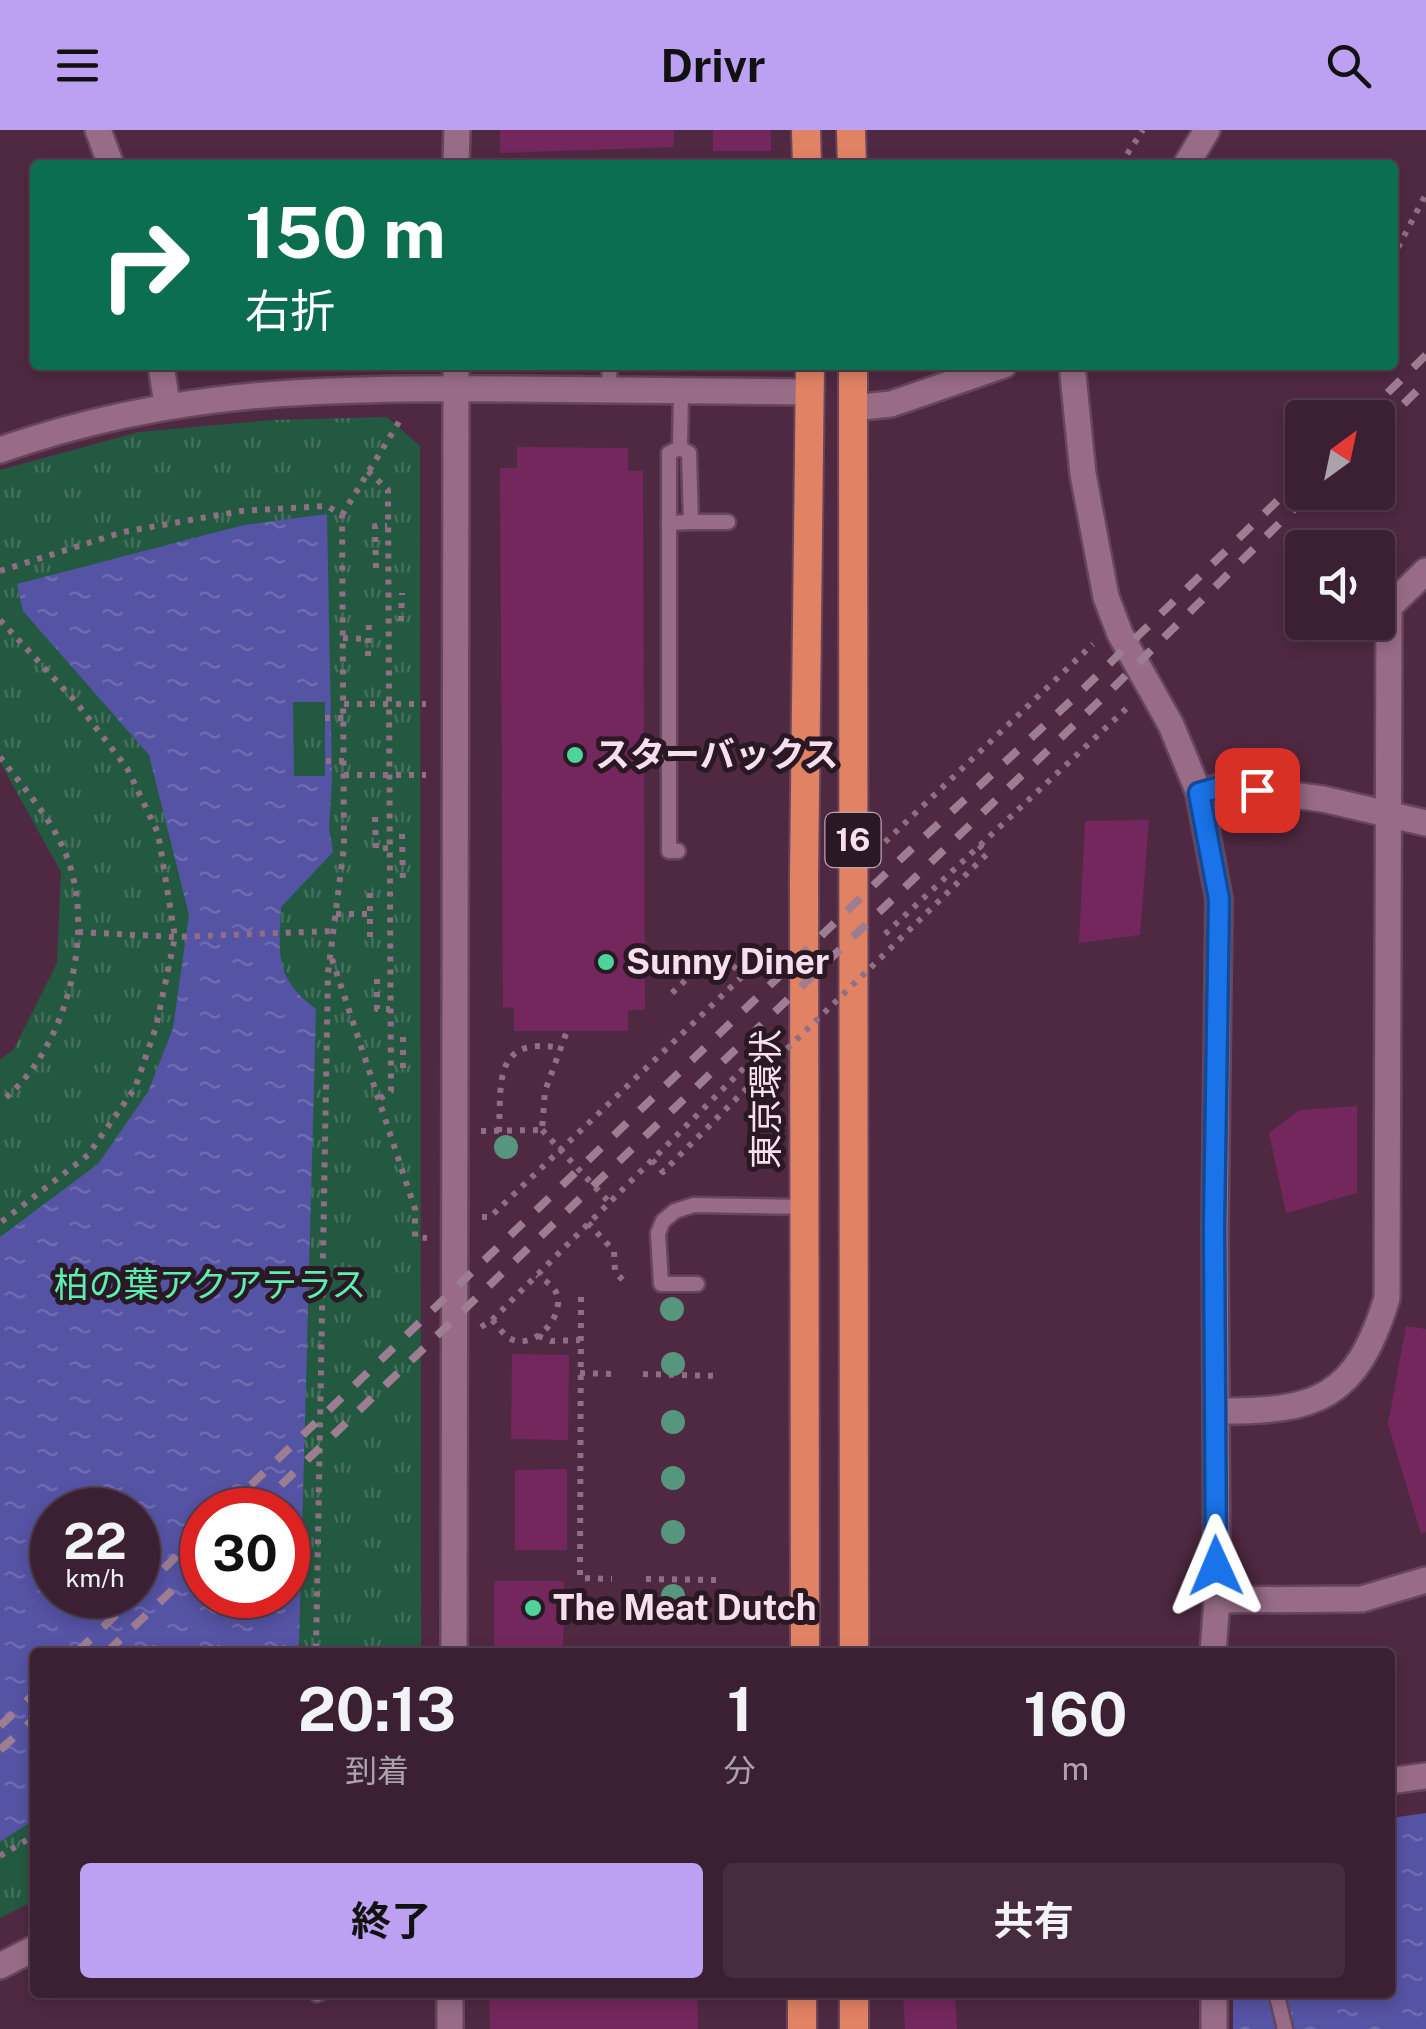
<!DOCTYPE html>
<html lang="ja">
<head>
<meta charset="utf-8">
<style>
	body { margin:0; font-family:"Public Sans","Noto Sans JP",sans-serif; background:#462c3e; color:#f1f3f6; height:100vh; display:flex; flex-direction:column; font-size:38px; white-space:nowrap }
	* { box-sizing:border-box; margin:0 }
	p { font-size:32px; color:#aca2ac }
	.icon { flex:none; width:55px; height:55px; fill:none; stroke:currentColor; stroke-width:2; stroke-linecap:round; stroke-linejoin:round }
	.map { position:relative; flex:1; overflow:hidden }
	.side { position:absolute; left:30px; top:1518px; width:1365px; height:350px; display:flex; flex-direction:column; background:#3b1f32; border-radius:10px; box-shadow:0 5px 15px #0003,0 0 0 2px #543d4d }
	.side>* { flex:none }
	.guide { position:absolute; left:30px; top:30px; width:1368px; height:210px; border-radius:10px; box-shadow:0 5px 15px #0003,0 0 0 2px #543d4d; background:#0b6e4f; color:#fff; overflow:hidden }
	.needle { width:65px; rotate:33deg }
	.fabs { position:absolute; left:1285px; top:270px; display:grid; gap:20px }
	.fabs a { display:grid; place-items:center; width:110px; height:110px; border-radius:10px; background:#3b1f32; box-shadow:0 5px 15px #0003,0 0 0 2px #543d4d; font-size:50px }
	.speed { position:absolute; left:30px; top:1358px; display:flex; gap:20px; font-size:50px; font-weight:700; text-align:center }
	.speed>* { display:grid; place-content:center; width:130px; height:130px; border-radius:50%; background:#3b1f32; box-shadow:0 5px 15px #0003,0 0 0 2px #543d4d; line-height:1 }
	.speed small { font-size:25px; font-weight:400 }
	.speed .limit { border:15px solid #d22; background:#fff; color:#111 }
	.pin { position:absolute; display:grid; place-items:center; width:85px; height:85px; color:#fff; margin:-42px; border-radius:20px; box-shadow:0 5px 15px #0006 }
	.me { position:absolute; width:110px; margin:-55px; rotate:359deg; stroke-linejoin:round; filter:drop-shadow(0 0 8px #0008) }
	.turn { display:flex; align-items:center; gap:35px; height:210px; padding:0 50px; font-size:45px }
	.turn .icon { width:130px; height:130px; stroke-width:2.5 }
	.turn b { display:block; font-size:70px; line-height:85px }
	.eta { display:flex; justify-content:space-evenly; align-items:center; height:170px; text-align:center }
	.eta b { font-size:60px; font-weight:700; line-height:70px }
	.button { display:flex; gap:20px; margin-top:auto; padding:20px 50px }
	.button a { flex:1; height:115px; border-radius:10px; background:#bca0f2; color:#111; font-size:40px; font-weight:700; line-height:115px; text-align:center }
	.button a+a { background:#462c3e; color:#f1f3f6 }
	header { display:flex; justify-content:space-between; align-items:center; height:130px; padding:0 50px; background:#bca0f2; color:#111; font-size:45px; font-weight:700 }
	.map>svg:first-child { display:block }
	.park { fill:url(#park-tufts); fill-rule:evenodd }
	.water { fill:url(#water-ripples); fill-rule:evenodd }
	.building { fill:#74275c }
	.lines { fill:none; stroke-linecap:round; stroke-linejoin:round }
	.service-casing { stroke:#67465b; stroke-width:19 }
	.minor-casing { stroke:#67465b; stroke-width:30 }
	.tertiary-casing { stroke:#67465b; stroke-width:30 }
	.trunk-casing { stroke:#67465b; stroke-width:32 }
	.path { stroke:#906f84; stroke-width:6; stroke-dasharray:5 8; stroke-linecap:butt }
	.service { stroke:#986c87; stroke-width:14 }
	.minor { stroke:#986c87; stroke-width:25 }
	.tertiary { stroke:#986c87; stroke-width:25 }
	.trunk { stroke:#e28264; stroke-width:28 }
	.rail { stroke:#9d7d91; stroke-width:8; stroke-dasharray:18 18; stroke-linecap:butt }
	.path-bridge { stroke:#906f84; stroke-width:6; stroke-dasharray:5 8; stroke-linecap:butt }
	.tree { fill:#56967e }
	.route-casing { stroke:#114b97; stroke-width:25 }
	.route { stroke:#1a73e8; stroke-width:18 }
	.poi-dot { fill:#4cd49b; stroke:#2a1924; stroke-width:4 }
	.labels { text-anchor:middle; stroke-width:10; stroke-linejoin:round; paint-order:stroke }
	.shield { fill:#2a1924; stroke:#baa4b1; stroke-width:2.5 }
	.shield-label { font-size:32px; font-weight:bold; fill:#f8dfed }
	.poi-label { font-size:35px; font-weight:bold; fill:#f8dfed; stroke:#2a1924; text-anchor:start }
	.street-label { font-size:35px; fill:#f8dfed; stroke:#2a1924 }
	.park-label { font-size:35px; fill:#5befb0; stroke:#2a1924 }
</style>
</head>
<body>
<header><svg class="icon" aria-label="menu" viewBox="0 0 24 24"><path d="M4 6h16M4 12h16M4 18h16"/></svg>Drivr<svg class="icon" aria-label="search" viewBox="0 0 24 24"><circle cx="10" cy="10" r="6"/><path d="M15 15l6 6"/></svg></header>
<div class="map">
<svg width="1426" height="1899" viewBox="0 0 1426 1899">
	<defs>
		<pattern id="park-tufts" width="24" height="20" patternUnits="userSpaceOnUse" patternTransform="scale(2.5)"><rect width="24" height="20" fill="#235941"/><path d="M3 7l-1-3M5 7V3M7 7l1-3M15 17l-1-3M17 17v-4M19 17l1-3" fill="none" stroke="#44705d"/></pattern>
		<pattern id="water-ripples" width="26" height="14" patternUnits="userSpaceOnUse" patternTransform="scale(2.5)"><rect width="26" height="14" fill="#5553a3"/><path d="M2 4q2-2 4 0t4 0M15 11q2-2 4 0t4 0" fill="none" stroke="#6e6bb0"/></pattern>
	</defs>
	<rect width="100%" height="100%" fill="#4f2942"/>
	<path class="park" d="M387,287l33,29 1,1206h-386v248l-35,18v-858l14,-11 43,-86 4,-91 -61,-110v-292l139,-38 133,-12zM52,1380h86v85h-86zM202,1380h86v85h-86z"/>
	<g class="water">
		<path d="M327,384l5,267 -3,46 4,25 -52,55c-2,49 -7,70 35,102l-17,635 -4,8h-260v167l-35,23v-605l98,-73 50,-72 25,-64 16,-113 -40,-160 -126,-144 -6,-27 227,-59zM293,572h32v74h-31zM52,1380h86v85h-86zM202,1380h86v85h-86z"/>
		<polygon points="1426,1683 1426,1899 1233,1899 1233,1863 1390,1862 1390,1688"/>
	</g>
	<g class="building">
		<polygon points="500,0 674,0 674,17 500,23"/>
		<rect x="713" y="0" width="58" height="21"/>
		<polygon points="517,317 628,318 628,341 643,341 645,880 628,880 628,901 514,901 514,878 503,877 500,338 517,338"/>
		<polygon points="1149,690 1140,805 1079,813 1085,691"/>
		<polygon points="1357,976 1357,1063 1286,1083 1269,1003 1300,980"/>
		<polygon points="1406,1196 1426,1199 1426,1402 1421,1404 1388,1294"/>
		<polygon points="512,1224 569,1225 568,1310 511,1309"/>
		<polygon points="567,1339 567,1420 515,1420 515,1340"/>
		<polygon points="494,1451 564,1451 563,1522 494,1522"/>
		<polygon points="489,1862 697,1862 698,1899 490,1899"/>
		<polygon points="903,1862 955,1862 957,1899 905,1899"/>
	</g>
	<g class="lines">
		<g class="service-casing">
			<g id="service">
				<polyline points="609,235 610,260"/>
				<polyline points="681,261 680,318 689,323 691,392 728,392"/>
				<polyline points="669,393 669,323 680,318"/>
				<polyline points="678,721 669,721 669,393 691,392"/>
				<polyline points="697,1154 661,1154 658,1103 663,1091 675,1081 694,1075 804,1077"/>
				<polyline points="1276,1862 1285,1899"/>
				<polyline points="317,1864 322,1862"/>
			</g>
		</g>
		<g class="minor-casing">
			<g id="minor">
				<polyline points="98,0 111,35"/>
				<polyline points="456,35 457,0"/>
				<polyline points="1186,35 1207,0"/>
				<polyline points="161,235 167,274"/>
				<polyline points="456,235 456,259"/>
				<polyline points="1072,235 1083,344 1106,467 1120,504 1171,595 1199,663 1219,769 1215,1097 1217,1470 1213,1522"/>
				<polyline points="853,278 891,274 1004,235"/>
				<polyline points="1199,663 1224,656 1323,669 1426,693"/>
				<path d="M1217,1281c100,1 139,-12 170,-113l2,-691 37,-36"/>
				<polyline points="1217,1470 1362,1469 1426,1450"/>
				<polyline points="1390,1651 1426,1646"/>
				<polyline points="0,1836 35,1818"/>
				<polyline points="1214,1899 1214,1862"/>
			</g>
		</g>
		<g class="tertiary-casing">
			<g id="tertiary">
				<path d="M0,320c177,-62 328,-62 512,-61 100,1 199,2 298,3"/>
				<polyline points="454,1522 456,259"/>
				<polyline points="450,1899 450,1862"/>
			</g>
		</g>
		<g class="trunk-casing">
			<g id="trunk">
				<polyline points="806,0 807,35"/>
				<polyline points="851,0 852,35"/>
				<polyline points="853,235 854,1522"/>
				<polyline points="805,1522 804,747 810,235"/>
				<polyline points="802,1899 802,1862"/>
				<polyline points="854,1899 854,1862"/>
			</g>
		</g>
		<g class="path">
			<polyline points="1120,35 1143,0"/>
			<polyline points="1392,129 1426,64"/>
			<polyline points="368,341 388,360 391,961 378,970"/>
			<polyline points="342,385 402,287"/>
			<polyline points="376,438 375,396 387,396"/>
			<polyline points="0,441 123,402 241,381 327,376 342,385 344,717 328,843 316,1522"/>
			<polyline points="0,490 76,572 127,638 158,703 175,807 156,897 135,958 88,1025 0,1093"/>
			<polyline points="401,491 402,463"/>
			<polyline points="343,508 369,509"/>
			<polyline points="368,526 369,488"/>
			<polyline points="344,574 426,574"/>
			<polyline points="325,588 344,588"/>
			<path d="M0,627c27,35 61,72 72,116 20,74 -10,183 -72,229"/>
			<polyline points="326,631 344,631"/>
			<polyline points="344,645 426,645"/>
			<polyline points="375,687 376,719 388,718"/>
			<polyline points="402,704 403,753"/>
			<polyline points="885,712 1093,514"/>
			<polyline points="370,763 370,811"/>
			<polyline points="336,784 370,784"/>
			<polyline points="78,802 175,807 334,801"/>
			<polyline points="885,804 1128,577"/>
			<polyline points="899,810 987,724 979,715"/>
			<polyline points="332,829 415,1079 415,1107 427,1108"/>
			<polyline points="377,849 377,879 390,879"/>
			<polyline points="672,863 711,826 727,831 744,845"/>
			<polyline points="403,907 403,946"/>
			<polyline points="542,1000 609,1072"/>
			<polyline points="481,1001 542,1000 545,961 567,901"/>
			<path d="M499,1002c2,-52 -5,-96 62,-84"/>
			<polyline points="652,1030 663,1042 759,946"/>
			<polyline points="482,1087 490,1087 772,818"/>
			<polyline points="588,1093 614,1121 615,1142 626,1153"/>
			<polyline points="581,1167 580,1448 612,1449"/>
			<path d="M492,1190c5,5 11,14 17,18 23,13 51,-16 49,-39 -1,-12 -13,-18 -21,-24"/>
			<polyline points="481,1197 492,1190 774,908"/>
			<polyline points="538,1206 551,1211 580,1210"/>
			<polyline points="580,1243 612,1244"/>
			<polyline points="643,1244 718,1246"/>
			<polyline points="646,1449 718,1450"/>
			<polyline points="316,1519 425,1521"/>
			<polyline points="0,1726 35,1705"/>
		</g>
		<use href="#service" class="service"/>
		<use href="#minor" class="minor"/>
		<use href="#tertiary" class="tertiary"/>
		<use href="#trunk" class="trunk"/>
		<g class="rail">
			<polyline points="1362,288 1426,225"/>
			<polyline points="1378,299 1426,252"/>
			<polyline points="225,1380 905,725 1074,568 1302,347"/>
			<polyline points="255,1380 1116,555 1311,362"/>
			<polyline points="138,1464 202,1401"/>
			<polyline points="77,1522 137,1465"/>
			<polyline points="107,1522 202,1432"/>
			<polyline points="0,1596 35,1563"/>
			<polyline points="0,1620 35,1588"/>
		</g>
		<polyline class="path-bridge" points="759,946 899,810"/>
	</g>
	<g class="tree">
		<circle cx="506" cy="1017" r="12"/>
		<circle cx="672" cy="1179" r="12"/>
		<circle cx="673" cy="1234" r="12"/>
		<circle cx="673" cy="1292" r="12"/>
		<circle cx="673" cy="1348" r="12"/>
		<circle cx="673" cy="1402" r="12"/>
		<circle cx="673" cy="1466" r="12"/>
	</g>
	<g class="lines">
		<g class="route-casing">
			<polyline id="route" points="1216,1436 1214,1096 1219,769 1199,663 1224,656 1257,660"/>
		</g>
		<use href="#route" class="route"/>
	</g>
	<g class="poi-dot">
		<circle cx="575" cy="625" r="10"/>
		<circle cx="606" cy="832" r="10"/>
		<circle cx="533" cy="1478" r="10"/>
	</g>
	<g class="labels">
		<rect class="shield" x="825.5" y="683" width="55" height="54" rx="8"/>
		<g class="shield-label">
			<text x="853" y="721">16</text>
		</g>
		<g class="poi-label">
			<text x="595" y="637">スターバックス</text>
			<text x="626" y="844">Sunny Diner</text>
			<text x="553" y="1490">The Meat Dutch</text>
		</g>
		<g class="street-label">
			<text transform="translate(766 969) rotate(-90)" y="12">東京環状</text>
		</g>
		<g class="park-label">
			<text x="210" y="1167">柏の葉アクアテラス</text>
		</g>
	</g>
</svg>
<div class="fabs">
<a><svg class="needle" viewBox="-14 -14 28 28"><path d="M0-13l5 13h-10z" fill="#e53935"/><path d="M0 13l5-13h-10z" fill="#aca2ac"/></svg></a>
<a><svg class="icon" aria-label="sound" viewBox="0 0 24 24"><path d="M4 9h4l5-4v14l-5-4H4zM17 9q2 3 0 6"/></svg></a>
</div>
<div class="speed"><div>22<small>km/h</small></div><div class="limit">30</div></div>
<div class="pin" style="left:1257px;top:660px;background:#d93025"><svg class="icon" aria-label="arrive" viewBox="0 0 24 24"><path d="M6 21V4h12l-3 4 3 4H6"/></svg></div>
<svg class="me" style="left:1216px;top:1436px" viewBox="-20 -20 40 40"><path d="M0-17L14 15 0 8-14 15z" fill="#1a73e8" stroke="#fff" stroke-width="4"/></svg>
<div class="guide">
<div class="turn"><svg class="icon" aria-label="right" viewBox="0 0 24 24"><path d="M7 20v-9h11M14 6l5 5-5 5"/></svg><div><b>150 m</b>右折</div></div>
</div>
<section class="side">
<div class="eta">
<div><b>20:13</b><p>到着</p></div>
<div><b>1</b><p>分</p></div>
<div><b>160</b><p>m</p></div>
</div>
<div class="button"><a>終了</a><a>共有</a></div>
</section>
</div>
</body>
</html>
